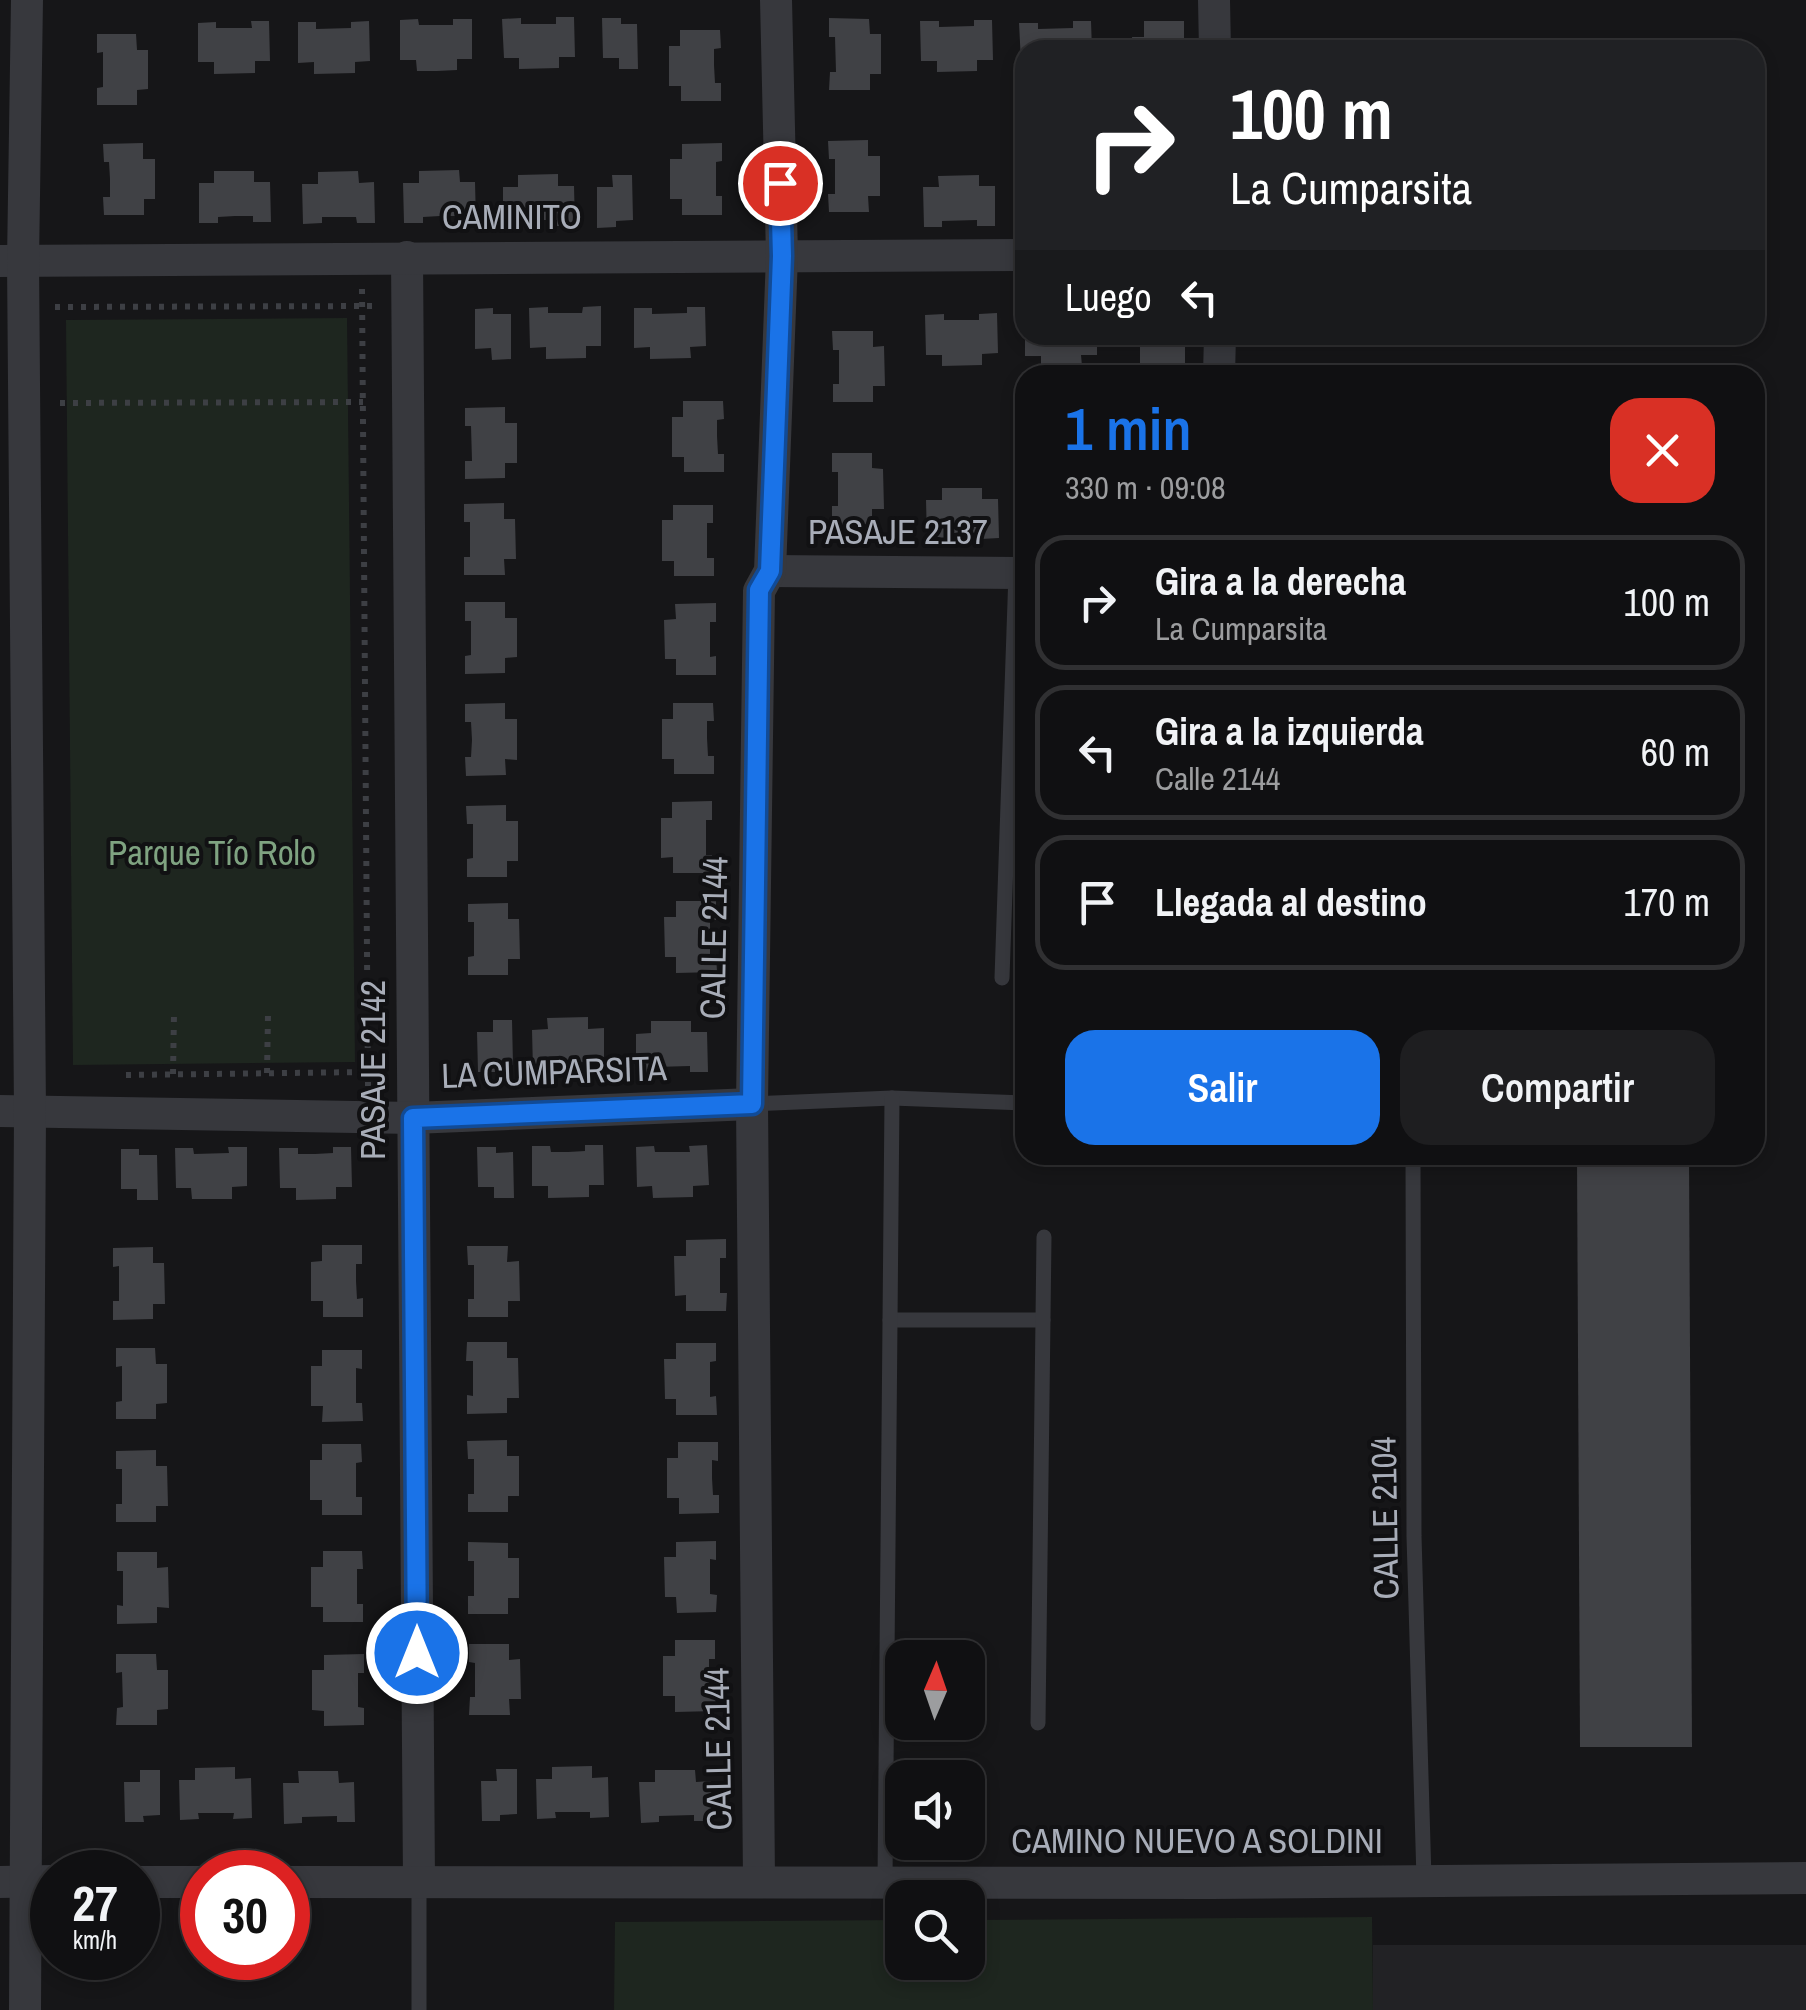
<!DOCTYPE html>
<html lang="es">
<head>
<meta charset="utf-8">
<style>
	body { margin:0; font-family:"Archivo Narrow",sans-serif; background:#1e1e20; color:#f1f3f6; height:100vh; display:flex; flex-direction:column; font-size:38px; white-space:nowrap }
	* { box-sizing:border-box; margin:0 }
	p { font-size:32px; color:#9c9d9f }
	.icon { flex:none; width:55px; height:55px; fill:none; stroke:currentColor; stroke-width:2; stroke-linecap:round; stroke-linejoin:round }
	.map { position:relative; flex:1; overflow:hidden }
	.side { position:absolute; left:1015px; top:365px; width:750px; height:800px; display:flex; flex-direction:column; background:#101012; border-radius:30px; box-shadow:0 5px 15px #0003,0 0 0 2px #303032 }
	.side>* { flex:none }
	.guide { position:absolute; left:1015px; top:40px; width:750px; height:305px; border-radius:30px; box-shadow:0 5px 15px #0003,0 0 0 2px #303032; background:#202124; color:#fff; overflow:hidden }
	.needle { width:65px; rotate:2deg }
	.fabs { position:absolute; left:885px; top:1640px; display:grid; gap:20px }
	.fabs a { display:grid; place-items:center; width:100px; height:100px; border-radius:20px; background:#101012; box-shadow:0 5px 15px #0003,0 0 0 2px #303032; font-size:50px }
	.speed { position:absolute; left:30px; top:1850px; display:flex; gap:20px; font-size:50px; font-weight:700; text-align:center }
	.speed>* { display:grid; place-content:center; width:130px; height:130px; border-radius:50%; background:#101012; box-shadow:0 5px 15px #0003,0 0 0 2px #303032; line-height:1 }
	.speed small { font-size:25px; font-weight:400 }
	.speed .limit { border:15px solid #d22; background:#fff; color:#111 }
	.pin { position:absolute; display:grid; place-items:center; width:85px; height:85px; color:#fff; margin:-42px; border:5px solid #fff; border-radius:50%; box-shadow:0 2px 10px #0007 }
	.me { position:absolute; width:110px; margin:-55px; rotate:0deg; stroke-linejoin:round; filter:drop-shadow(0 0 8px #0008) }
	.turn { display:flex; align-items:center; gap:35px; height:210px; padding:0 50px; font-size:45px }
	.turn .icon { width:130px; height:130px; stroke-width:2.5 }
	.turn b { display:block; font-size:70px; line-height:85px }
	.then { display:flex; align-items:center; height:95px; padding:0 50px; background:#0003; gap:20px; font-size:38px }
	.round { display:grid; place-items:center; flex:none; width:105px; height:105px; border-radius:30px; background:#1e1e20 }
	.overview { display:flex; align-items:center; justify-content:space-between; height:170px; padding:0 50px }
	h1 { font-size:60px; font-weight:600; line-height:75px; color:#1a73e8 }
	.primary-button { display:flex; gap:20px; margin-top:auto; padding:20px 50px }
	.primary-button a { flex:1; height:115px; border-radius:30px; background:#1a73e8; color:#fff; font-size:40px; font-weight:600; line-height:115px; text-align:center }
	.primary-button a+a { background:#1e1e20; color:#f1f3f6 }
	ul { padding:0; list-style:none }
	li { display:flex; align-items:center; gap:30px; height:135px; margin:0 20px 15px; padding:0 30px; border:5px solid #303032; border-radius:30px }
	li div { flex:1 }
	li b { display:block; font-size:38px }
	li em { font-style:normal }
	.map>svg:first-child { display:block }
	.built { fill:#222225 }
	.green { fill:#1e261f }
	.building { fill:#404145 }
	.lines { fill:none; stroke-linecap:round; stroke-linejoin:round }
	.path { stroke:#3d3f44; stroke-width:6; stroke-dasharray:5 8; stroke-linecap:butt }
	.lane { stroke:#37383d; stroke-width:15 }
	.street { stroke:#37383d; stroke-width:32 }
	.route-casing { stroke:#114b97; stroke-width:25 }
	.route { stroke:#1a73e8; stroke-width:18 }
	.labels { text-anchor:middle; stroke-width:8; stroke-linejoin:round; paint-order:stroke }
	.street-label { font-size:35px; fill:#a8adb8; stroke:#111113 }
	.park-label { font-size:35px; fill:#7fa381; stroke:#111113 }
</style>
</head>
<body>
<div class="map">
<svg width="1806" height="2010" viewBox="0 0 1806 2010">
	<rect width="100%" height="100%" fill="#161618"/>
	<rect class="built" x="1373" y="1945" width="433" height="65"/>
	<g class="green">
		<polygon points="347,318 355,1062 73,1065 66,320"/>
		<polygon points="1372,1917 1373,2010 614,2010 615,1922 902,1920 902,1962 968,1962 968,1920"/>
	</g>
	<g class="building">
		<polygon points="556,17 574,17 575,57 559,57 559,68 519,69 519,58 504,58 502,19 521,18 521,24 556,24"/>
		<polygon points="602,18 621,18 621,24 637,24 638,69 619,69 619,58 603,58"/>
		<polygon points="829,18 869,19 870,34 881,34 881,74 870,74 870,90 829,90 830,72 836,72 835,37 829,37"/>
		<polygon points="418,19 419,25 453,25 453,19 472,19 472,59 457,59 457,70 437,71 417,71 416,60 400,60 400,20"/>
		<polygon points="974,20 992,20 993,60 977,60 977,71 937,72 937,61 921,61 920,21 939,21 939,27 974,26"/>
		<polygon points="251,21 269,21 270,61 255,61 255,73 214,74 214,62 198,62 198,23 216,22 216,28 252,28"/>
		<polygon points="369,21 370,61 355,62 355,73 314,74 314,62 298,63 298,22 316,22 316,29 351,28 351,22"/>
		<polygon points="1073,21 1091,21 1092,50 1025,50 1025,62 1021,62 1019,23 1038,23 1038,29 1073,28"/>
		<polygon points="1144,21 1184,21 1184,39 1178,39 1178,50 1133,50 1132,37 1144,37"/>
		<polygon points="680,30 720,30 721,48 714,49 714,65 715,83 721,83 721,101 681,101 681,86 669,86 669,46 680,46"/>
		<polygon points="97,34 136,34 137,50 148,50 148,89 137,90 137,105 97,105 97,88 103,87 103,52 97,53"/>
		<polygon points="868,140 868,156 880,156 880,196 868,196 869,212 829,212 828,194 835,194 835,159 829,159 828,141"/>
		<polygon points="143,143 143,159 155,159 155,199 144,199 144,215 104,215 103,197 110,197 110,179 109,162 104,162 103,144"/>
		<polygon points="722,143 722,161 716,162 716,196 722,196 722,215 682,215 682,199 670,199 670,159 682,159 682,144"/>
		<polygon points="459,170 460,182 475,182 476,221 458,222 457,216 440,216 423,217 423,223 404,223 403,183 419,183 419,171"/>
		<polygon points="214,171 254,171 254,182 270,182 271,222 253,222 253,216 235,216 218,217 218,223 199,223 199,183 214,183"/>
		<polygon points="358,171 359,183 374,182 375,223 357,223 356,217 322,217 322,223 303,224 302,184 318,184 318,172"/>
		<polygon points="558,174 558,186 574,186 575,226 557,226 557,220 539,220 522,221 522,227 503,227 503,187 518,187 518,175"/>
		<polygon points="612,175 632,175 633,220 616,221 616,227 597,228 597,187 613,187"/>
		<polygon points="979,175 979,186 995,186 995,226 977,226 977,220 942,221 942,227 924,227 923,187 939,187 938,176"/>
		<polygon points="601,306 601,346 586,346 586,358 546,359 546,347 530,348 529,308 548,307 548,313 582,313 583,307"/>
		<polygon points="687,307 705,307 706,346 690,347 691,358 650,359 650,347 634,348 634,308 652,308 652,314 687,313"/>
		<polygon points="493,308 493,314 511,314 511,359 492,360 491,348 475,349 475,309"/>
		<polygon points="997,313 998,353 982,354 982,365 942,366 942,355 926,355 925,315 944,314 944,320 979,320 979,314"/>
		<polygon points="832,331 873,331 873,347 884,346 885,386 873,386 873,402 833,402 833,384 839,384 839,350 833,350"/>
		<polygon points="1025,335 1097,335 1097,355 1081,355 1082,366 1041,367 1041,356 1025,356"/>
		<polygon points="1151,335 1191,335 1191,347 1185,347 1185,375 1140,375 1140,344 1151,345"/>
		<polygon points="683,401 723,401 724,419 717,420 717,436 718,454 724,454 724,472 684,472 684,457 672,457 672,417 683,417"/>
		<polygon points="505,407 505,423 517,423 517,463 505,463 505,478 465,479 465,461 472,461 471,426 465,426 465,408"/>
		<polygon points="832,453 872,453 872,468 883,469 884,509 872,509 872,524 832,525 832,506 838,506 838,472 832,472"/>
		<polygon points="942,488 982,488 982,499 998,499 999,538 981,539 980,533 945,533 946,540 927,540 926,500 942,500"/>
		<polygon points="504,503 504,519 515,519 516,559 504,559 505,575 464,575 464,557 470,557 470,522 464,522 464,504"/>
		<polygon points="673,505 713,505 713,523 707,523 707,558 714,558 714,576 674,576 674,561 662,561 662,520 673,520"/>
		<polygon points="465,602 505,602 505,618 517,618 517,657 505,658 505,673 465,674 465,656 471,655 471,621 465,621"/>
		<polygon points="716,603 716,622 710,622 710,657 716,656 716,675 676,675 676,659 665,659 664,620 676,619 675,604"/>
		<polygon points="505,703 505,719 517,719 517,760 505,759 506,775 466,776 465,757 471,757 472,740 471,722 465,722 465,704"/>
		<polygon points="673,703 713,703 714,721 707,721 707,738 708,756 714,756 714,774 674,774 674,759 662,759 662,719 673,719"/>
		<polygon points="712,801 712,820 706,820 706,855 712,855 713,873 673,873 673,857 661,858 661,818 672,818 672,802"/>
		<polygon points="506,805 506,821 518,821 518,861 507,861 507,877 467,877 467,859 473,858 473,824 467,824 466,806"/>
		<polygon points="676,901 716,901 716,920 710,919 710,954 716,954 717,972 676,973 676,957 665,957 664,917 676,917"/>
		<polygon points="508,903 508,919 519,919 520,959 508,959 508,975 468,975 468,957 474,956 474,922 468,922 468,904"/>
		<polygon points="588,1017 588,1029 604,1028 604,1069 586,1069 586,1062 551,1063 551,1069 533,1070 532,1030 548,1029 547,1018"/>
		<polygon points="493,1020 512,1020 513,1065 496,1065 497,1072 478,1072 477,1032 493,1032"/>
		<polygon points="651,1021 691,1021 691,1032 707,1032 708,1072 690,1072 690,1066 655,1067 655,1073 636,1073 636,1034 651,1033"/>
		<polygon points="585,1145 603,1145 604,1185 589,1185 589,1197 548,1198 548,1186 532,1186 532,1146 550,1146 551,1152 568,1152 585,1151"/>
		<polygon points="707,1145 709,1185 693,1186 693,1197 653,1198 652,1186 637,1187 636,1147 654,1146 655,1152 690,1152 689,1146"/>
		<polygon points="228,1147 247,1147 247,1186 232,1187 232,1199 192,1199 191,1188 176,1188 175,1148 193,1148 194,1154 229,1153"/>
		<polygon points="333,1147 351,1147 352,1187 336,1187 336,1199 296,1200 296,1188 280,1188 279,1148 298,1148 298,1154 315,1154 333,1153"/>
		<polygon points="477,1147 496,1147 496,1153 513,1152 514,1198 494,1198 494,1187 478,1187"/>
		<polygon points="121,1149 139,1149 139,1155 157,1155 158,1200 137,1200 137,1189 121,1189"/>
		<polygon points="1577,1155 1689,1155 1692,1747 1580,1747"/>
		<polygon points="726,1239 726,1258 720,1258 720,1293 727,1293 726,1311 686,1311 686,1295 675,1296 674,1256 686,1256 686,1240"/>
		<polygon points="322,1245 362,1245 362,1264 356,1264 356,1281 357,1299 363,1298 363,1317 323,1317 323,1301 311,1301 311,1262 322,1261"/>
		<polygon points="467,1246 508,1246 507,1262 519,1261 520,1301 508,1301 508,1317 468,1317 468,1299 474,1299 474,1265 468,1265"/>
		<polygon points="153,1247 153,1263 164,1263 165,1304 153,1304 153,1319 113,1320 113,1301 119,1301 119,1266 113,1267 113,1248"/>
		<polygon points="467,1342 507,1342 507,1358 518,1358 519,1398 507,1398 507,1413 467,1414 467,1395 473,1396 473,1361 466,1361"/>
		<polygon points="676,1343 716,1343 716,1361 710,1362 710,1397 716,1396 717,1415 676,1415 676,1399 665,1399 664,1359 676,1359"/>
		<polygon points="116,1348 155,1348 156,1364 167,1364 167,1403 156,1404 156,1419 116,1419 116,1402 122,1401 122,1366 116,1367"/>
		<polygon points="322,1350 362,1350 362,1369 356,1368 356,1403 362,1403 363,1421 322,1422 323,1406 311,1406 311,1366 322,1366"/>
		<polygon points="507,1440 507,1456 519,1456 519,1496 508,1496 508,1512 468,1512 468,1494 474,1494 474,1459 468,1459 467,1441"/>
		<polygon points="678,1442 718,1442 718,1461 712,1460 712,1478 713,1495 719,1495 719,1513 679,1514 679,1498 667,1498 667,1458 678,1458"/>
		<polygon points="322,1444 361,1444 362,1462 356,1463 356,1497 362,1497 362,1515 322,1515 322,1500 310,1500 310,1460 322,1460"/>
		<polygon points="156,1450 156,1466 167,1466 168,1506 156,1506 156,1522 116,1522 116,1504 122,1504 122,1469 116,1469 116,1451"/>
		<polygon points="716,1541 716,1560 710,1559 710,1594 717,1595 716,1612 677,1613 676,1597 665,1597 664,1557 676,1557 676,1542"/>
		<polygon points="468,1542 508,1543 508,1558 519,1558 519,1598 508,1598 508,1614 468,1614 468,1596 474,1596 474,1561 468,1561"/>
		<polygon points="323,1551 362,1551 363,1569 357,1569 357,1604 363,1604 363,1622 323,1622 323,1607 311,1607 311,1567 323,1567"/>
		<polygon points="117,1552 157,1552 157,1568 168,1567 169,1608 157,1607 157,1623 117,1624 117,1605 123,1606 123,1571 117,1571"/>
		<polygon points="675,1640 715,1640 715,1659 709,1659 709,1693 715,1693 716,1711 675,1712 675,1696 663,1696 663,1656 675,1656"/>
		<polygon points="469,1644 509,1644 509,1660 520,1659 521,1699 509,1699 510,1715 469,1715 470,1697 475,1697 475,1663 469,1662"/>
		<polygon points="116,1654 156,1654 157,1670 168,1670 168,1709 157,1710 157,1725 116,1725 117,1708 123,1707 122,1672 116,1673"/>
		<polygon points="364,1654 364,1673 358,1673 358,1707 364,1708 364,1725 324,1726 324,1711 312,1710 312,1670 324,1670 324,1655"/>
		<polygon points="592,1766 592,1778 608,1777 609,1817 590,1818 590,1812 555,1812 556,1818 537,1819 536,1779 552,1779 552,1767"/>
		<polygon points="235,1767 235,1779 251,1778 252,1818 233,1819 234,1813 198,1813 199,1819 180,1820 179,1780 195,1780 195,1768"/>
		<polygon points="496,1769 517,1769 517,1814 500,1815 500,1821 482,1821 481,1781 497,1781"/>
		<polygon points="140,1770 160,1770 160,1815 143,1816 144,1822 125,1822 124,1782 140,1782"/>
		<polygon points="655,1770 695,1770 696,1782 711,1781 712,1821 694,1821 694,1815 659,1816 659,1822 641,1823 639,1782 655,1782"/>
		<polygon points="298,1771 338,1771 339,1783 354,1782 355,1822 337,1822 337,1816 302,1817 302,1823 284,1824 283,1783 299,1783"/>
	</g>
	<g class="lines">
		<g class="path">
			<polyline points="362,289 368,1086"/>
			<polyline points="55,307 377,306"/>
			<polyline points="60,403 363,402"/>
			<polyline points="267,1073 268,1015"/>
			<polyline points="173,1074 174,1014"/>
			<polyline points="126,1075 369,1072"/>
		</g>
		<g class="lane">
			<polyline points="1002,978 1016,573"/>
			<polyline points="752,1104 892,1098 1025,1103"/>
			<polyline points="1413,1155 1414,1536 1424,1879"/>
			<polyline points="890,1320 1043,1320"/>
			<polyline points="1038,1723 1044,1237"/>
			<polyline points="885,1881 892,1098"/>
			<polyline points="419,1882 419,2010"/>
		</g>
		<g class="street">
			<polyline points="1214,0 1215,50"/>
			<polyline points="407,257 419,1882"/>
			<polyline points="0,261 1025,255"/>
			<polyline points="1219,375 1220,335"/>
			<polyline points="770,571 1025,573"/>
			<polyline points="0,1111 413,1118 752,1104"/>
			<polyline points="759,1881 752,1104 759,591 770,571 782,256 776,0"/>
			<polyline points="0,1882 52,1881"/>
			<polyline points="138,1882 202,1882"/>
			<polyline points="288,1882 1212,1883 1806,1878"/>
			<polyline points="25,2010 30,1112 23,261 27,0"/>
		</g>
	</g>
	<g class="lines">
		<g class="route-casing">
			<polyline id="route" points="417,1653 413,1118 752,1104 759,590 770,571 782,256 780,183"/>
		</g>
		<use href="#route" class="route"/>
	</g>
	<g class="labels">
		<g class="street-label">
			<text x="512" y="229">CAMINITO</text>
			<text x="898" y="544">PASAJE 2137</text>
			<text transform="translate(714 938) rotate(-89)" y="12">CALLE 2144</text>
			<text transform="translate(373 1070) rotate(-90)" y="12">PASAJE 2142</text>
			<text transform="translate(554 1072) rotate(-2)" y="12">LA CUMPARSITA</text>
			<text transform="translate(1385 1518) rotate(-91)" y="12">CALLE 2104</text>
			<text transform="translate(718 1749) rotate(-91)" y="12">CALLE 2144</text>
			<text x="1197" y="1853">CAMINO NUEVO A SOLDINI</text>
		</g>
		<g class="park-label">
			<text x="212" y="865">Parque Tío Rolo</text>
		</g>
	</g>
</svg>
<div class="fabs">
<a><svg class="needle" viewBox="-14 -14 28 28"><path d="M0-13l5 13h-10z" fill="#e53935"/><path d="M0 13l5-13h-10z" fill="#9c9d9f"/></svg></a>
<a><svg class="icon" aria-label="sound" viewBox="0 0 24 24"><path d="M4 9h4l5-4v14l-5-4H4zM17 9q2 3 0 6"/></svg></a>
<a><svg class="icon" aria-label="search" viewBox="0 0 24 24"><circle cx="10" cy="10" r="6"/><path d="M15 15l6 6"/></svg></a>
</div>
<div class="speed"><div>27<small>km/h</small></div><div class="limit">30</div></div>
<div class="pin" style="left:780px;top:183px;background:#d93025"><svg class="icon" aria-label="arrive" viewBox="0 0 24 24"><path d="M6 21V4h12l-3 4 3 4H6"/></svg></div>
<svg class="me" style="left:417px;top:1653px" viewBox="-20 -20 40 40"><circle r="17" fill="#1a73e8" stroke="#fff" stroke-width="3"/><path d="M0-11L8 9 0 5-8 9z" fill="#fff"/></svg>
<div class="guide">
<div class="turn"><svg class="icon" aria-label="right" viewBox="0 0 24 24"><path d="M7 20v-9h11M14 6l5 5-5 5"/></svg><div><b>100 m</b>La Cumparsita</div></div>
<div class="then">Luego<svg class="icon" aria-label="left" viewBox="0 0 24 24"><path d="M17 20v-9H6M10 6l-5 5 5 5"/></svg></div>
</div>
<section class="side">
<div class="overview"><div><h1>1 min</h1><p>330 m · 09:08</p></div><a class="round" style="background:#d93025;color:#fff"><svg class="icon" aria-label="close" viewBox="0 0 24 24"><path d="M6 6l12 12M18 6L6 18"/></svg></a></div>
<ul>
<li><svg class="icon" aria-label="right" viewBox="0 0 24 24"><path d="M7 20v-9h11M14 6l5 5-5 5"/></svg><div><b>Gira a la derecha</b><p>La Cumparsita</p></div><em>100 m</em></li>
<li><svg class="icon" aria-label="left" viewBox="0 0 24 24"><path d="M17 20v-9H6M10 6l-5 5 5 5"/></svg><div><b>Gira a la izquierda</b><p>Calle 2144</p></div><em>60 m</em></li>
<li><svg class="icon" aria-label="arrive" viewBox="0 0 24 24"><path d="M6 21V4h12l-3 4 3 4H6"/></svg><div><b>Llegada al destino</b></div><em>170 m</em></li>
</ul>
<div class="primary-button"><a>Salir</a><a>Compartir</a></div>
</section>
</div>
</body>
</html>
